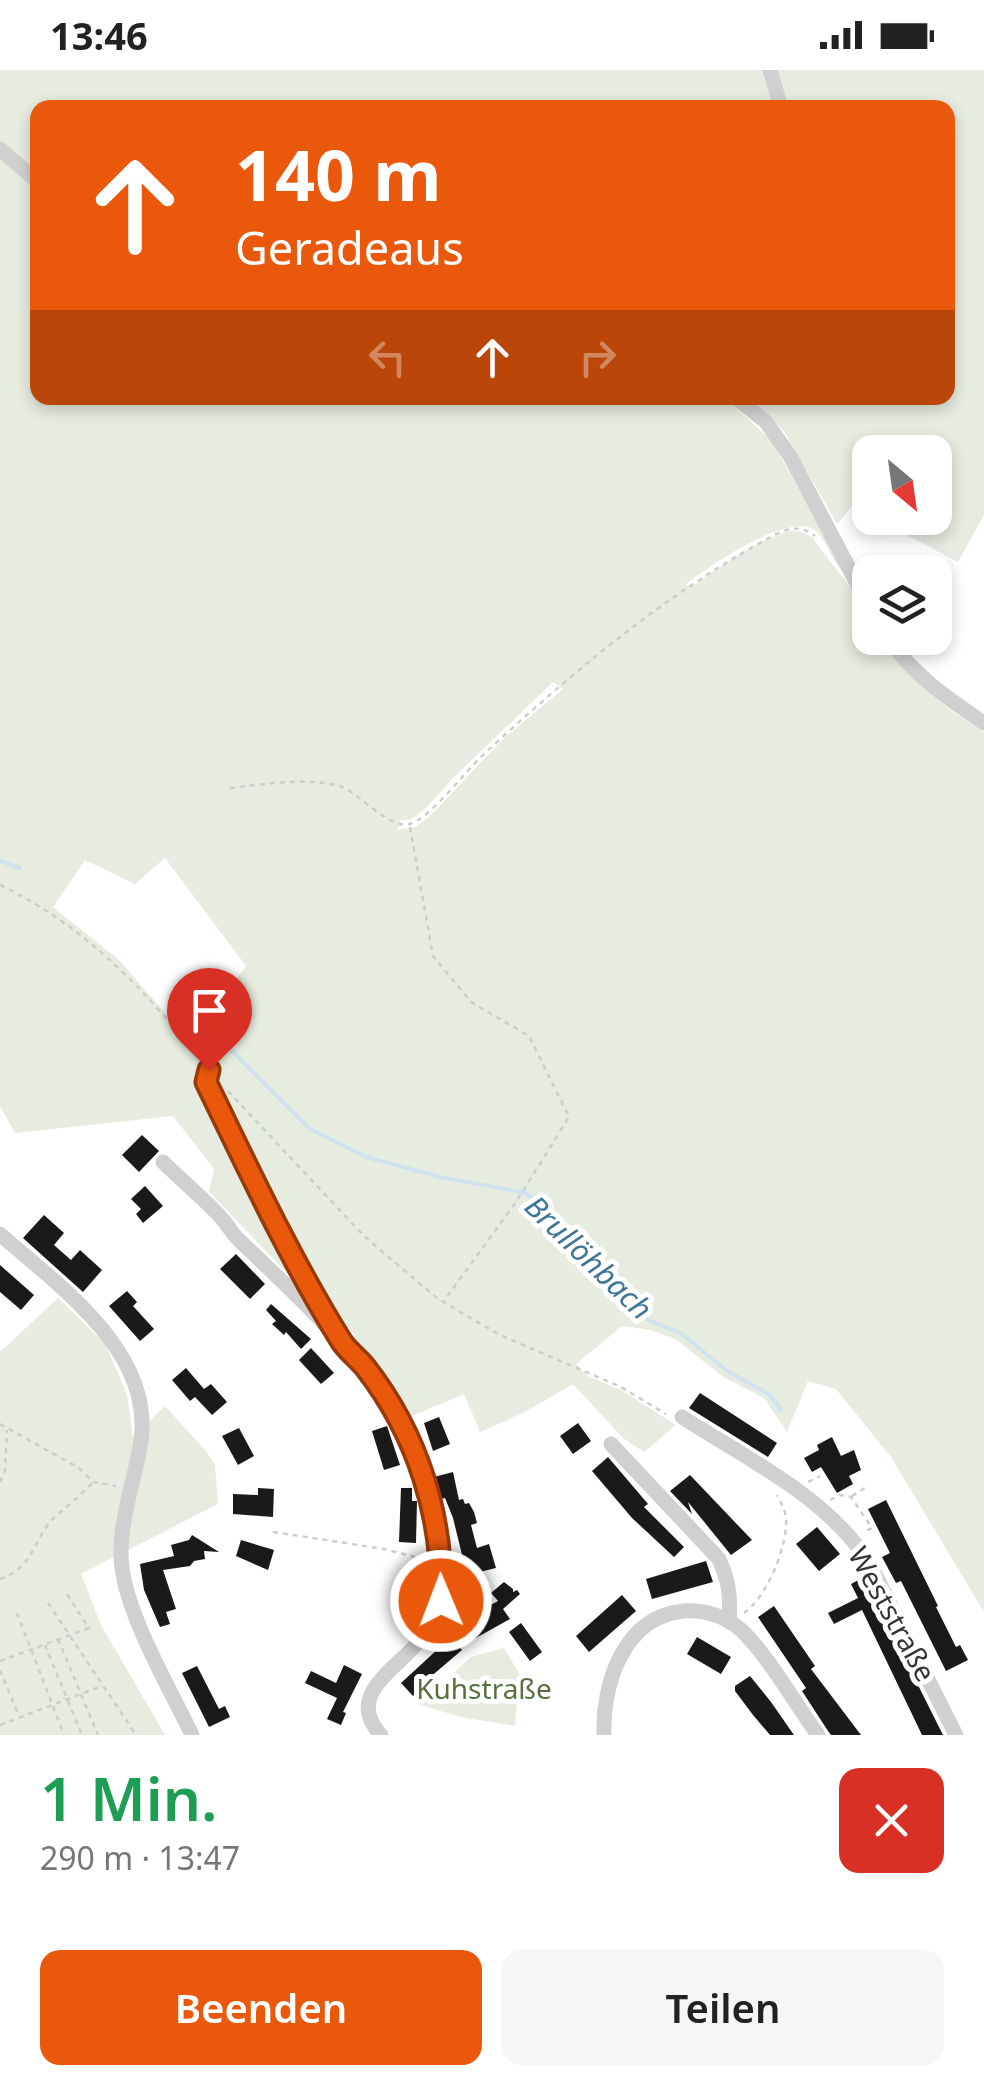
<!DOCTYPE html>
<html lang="de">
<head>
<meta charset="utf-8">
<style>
	body { margin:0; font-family:"Noto Sans",sans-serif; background:#f6f6f6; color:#222; height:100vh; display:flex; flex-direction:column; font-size:38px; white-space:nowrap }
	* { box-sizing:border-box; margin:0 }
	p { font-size:32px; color:#767676 }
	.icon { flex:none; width:55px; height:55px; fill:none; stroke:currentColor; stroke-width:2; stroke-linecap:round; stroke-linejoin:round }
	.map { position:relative; height:1665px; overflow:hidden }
	.side { display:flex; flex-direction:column; background:#fff; flex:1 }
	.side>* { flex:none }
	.top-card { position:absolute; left:30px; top:30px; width:925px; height:305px; border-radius:20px; box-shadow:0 5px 15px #0003; background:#ea580c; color:#fff; overflow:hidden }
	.needle { width:65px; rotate:151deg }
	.controls { position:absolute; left:852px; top:365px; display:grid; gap:20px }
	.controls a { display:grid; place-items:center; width:100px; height:100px; border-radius:20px; background:#fff; box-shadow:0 5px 15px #0003; font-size:50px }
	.pin { position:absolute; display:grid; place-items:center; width:85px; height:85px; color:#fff; margin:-102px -42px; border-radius:50% 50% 50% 0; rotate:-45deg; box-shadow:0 0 10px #0007 }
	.pin .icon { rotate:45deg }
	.me { position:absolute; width:110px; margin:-55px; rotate:359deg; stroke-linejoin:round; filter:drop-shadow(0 0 8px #0008) }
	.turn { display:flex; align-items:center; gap:35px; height:210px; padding:0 40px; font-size:45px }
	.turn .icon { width:130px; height:130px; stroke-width:2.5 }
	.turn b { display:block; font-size:70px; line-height:85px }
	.lanes { display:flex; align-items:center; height:95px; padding:0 40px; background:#0003; justify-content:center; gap:50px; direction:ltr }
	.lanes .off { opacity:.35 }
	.round { display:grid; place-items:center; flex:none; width:105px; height:105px; border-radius:20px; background:#f6f6f6 }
	.head { display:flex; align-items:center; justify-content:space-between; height:170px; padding:0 40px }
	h1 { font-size:60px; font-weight:600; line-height:75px; color:#1e9e55 }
	.button { display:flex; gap:20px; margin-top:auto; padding:20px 40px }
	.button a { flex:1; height:115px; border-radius:20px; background:#ea580c; color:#fff; font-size:40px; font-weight:600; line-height:115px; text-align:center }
	.button a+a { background:#f6f6f6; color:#222 }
	.status { display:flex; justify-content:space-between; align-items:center; height:70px; padding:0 50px; background:#fff; direction:ltr }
	.status svg { height:28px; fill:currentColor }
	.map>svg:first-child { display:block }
	.green { fill:#e6ecdf; fill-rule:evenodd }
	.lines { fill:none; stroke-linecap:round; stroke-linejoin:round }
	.stream { stroke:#cfe2ee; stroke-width:4 }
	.building { fill:#1a1a1a }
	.path { stroke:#cdcdcd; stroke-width:2.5; stroke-dasharray:5 5; stroke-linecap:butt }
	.minor { stroke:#d0d0d0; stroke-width:15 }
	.route-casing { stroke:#983908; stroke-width:25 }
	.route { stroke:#ea580c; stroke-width:18 }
	.labels { text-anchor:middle; stroke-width:10; stroke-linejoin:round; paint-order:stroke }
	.street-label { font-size:28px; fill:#333; stroke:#fff }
	.park-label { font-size:28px; fill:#56703f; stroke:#fff }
	.water-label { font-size:30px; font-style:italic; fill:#3f7597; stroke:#fff }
</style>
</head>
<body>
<div class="status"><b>13:46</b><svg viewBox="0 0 49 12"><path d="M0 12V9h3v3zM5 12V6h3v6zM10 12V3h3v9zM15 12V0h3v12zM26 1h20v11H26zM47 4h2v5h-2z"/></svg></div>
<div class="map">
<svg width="984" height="1665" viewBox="0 0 984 1665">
	<rect width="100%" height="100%" fill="#fff"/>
	<g class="green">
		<path d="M0,0h765l10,37 -737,1v290h687l47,43 76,136c-15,-12 -19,-32 -31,-45 -24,-24 -110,35 -132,53l8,1c19,-15 75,-52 98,-55 8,-1 14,2 22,7 20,32 57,61 57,100h12c30,44 57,66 102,94v880l-93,-155 -55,-68 -28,-8 -21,51 -23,-34 -41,-21 -46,-37 -26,-10 -29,-4 -46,38 12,12 33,14 55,35 -32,27 -21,-14 -50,-54 -48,28 -45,20 -16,-38 -57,24 -81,-126 -28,-29 -12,9 -77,-80 5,-23 -41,-53 -158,17 -15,-27zM553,612l10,7 -61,51 -71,75 -15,12 -18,3 2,-10h10l15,-11 29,-32zM165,788l81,108 -42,54 -21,13 -65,-74 -65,-52 32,-47 50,24z"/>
		<polygon points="775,0 984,0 984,445 958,492 874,448 935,448 935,382 870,382 870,445 852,436 837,454 784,361 748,328 948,328 948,38 785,37"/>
		<polygon points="58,1228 105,1274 127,1324 133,1367 165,1336 205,1380 215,1395 218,1434 81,1504 101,1555 165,1665 0,1665 0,1282"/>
		<polygon points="504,1578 519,1603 515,1656 461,1647 420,1635 471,1587"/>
	</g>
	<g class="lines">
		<g class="stream">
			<polyline points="0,791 20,798"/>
			<polyline points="230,979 310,1059 366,1087 440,1107 526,1123 569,1167 578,1182 648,1250 682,1264 727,1301 770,1325 781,1340"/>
		</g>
	</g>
	<g class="building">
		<polygon points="142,1065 159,1081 139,1102 122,1085"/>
		<polygon points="145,1116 163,1136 143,1153 136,1144 141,1139 131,1129"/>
		<polygon points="44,1145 64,1163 54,1175 71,1190 80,1180 102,1200 83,1222 23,1168"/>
		<polygon points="236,1184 265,1214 250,1229 220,1199"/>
		<polygon points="0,1195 34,1225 21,1240 0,1222"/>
		<polygon points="127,1221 137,1232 133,1236 154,1259 140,1271 109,1236"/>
		<polygon points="271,1234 311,1269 301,1279 286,1262 284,1265 272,1254 276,1251 266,1240"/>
		<polygon points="311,1278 334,1303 321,1314 299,1290"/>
		<polygon points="186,1298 204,1319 211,1314 227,1332 212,1345 195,1327 190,1331 172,1310"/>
		<polygon points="700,1323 777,1373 768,1387 689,1338"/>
		<polygon points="439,1347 450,1374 433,1381 424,1353"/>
		<polygon points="578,1353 591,1371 573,1384 560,1366"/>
		<polygon points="387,1356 400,1395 384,1400 372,1361"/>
		<polygon points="239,1358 254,1386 238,1395 222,1366"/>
		<polygon points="832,1367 841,1386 854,1380 861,1400 849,1406 853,1414 837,1423 821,1397 812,1402 804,1388 819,1380 817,1375"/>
		<polygon points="608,1387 648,1434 644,1437 684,1477 674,1487 632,1448 592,1401"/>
		<polygon points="453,1402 459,1430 463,1429 465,1434 469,1433 474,1442 477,1453 471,1455 477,1478 489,1474 496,1498 467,1505 453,1448 445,1428 441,1429 434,1407"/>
		<polygon points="690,1405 752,1470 731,1485 688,1432 692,1444 670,1421"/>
		<polygon points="258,1418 274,1419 273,1447 233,1444 233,1424 258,1425"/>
		<polygon points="401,1418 412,1418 412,1431 417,1431 416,1473 399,1472"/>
		<polygon points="886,1430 938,1536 936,1537 956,1577 960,1575 968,1590 946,1601 901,1511 896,1513 882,1487 890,1483 868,1439"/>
		<polygon points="817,1457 840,1484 819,1501 796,1474"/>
		<polygon points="192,1465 219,1482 204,1481 205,1489 194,1491 190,1496 163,1500 176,1539 166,1542 170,1554 160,1557 144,1520 140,1494 174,1486 171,1475 189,1470"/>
		<polygon points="241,1470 274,1480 268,1500 236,1486"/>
		<polygon points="706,1491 713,1512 652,1529 646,1509"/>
		<polygon points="864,1507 943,1665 922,1665 862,1540 834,1554 828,1543 858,1528 851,1514"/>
		<polygon points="504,1512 513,1519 513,1522 517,1520 520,1524 503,1539 510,1549 474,1569 463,1550 498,1531 491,1523"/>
		<polygon points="622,1525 636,1541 589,1582 576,1566"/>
		<polygon points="774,1536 815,1596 811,1599 861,1665 831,1665 828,1661 802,1621 806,1618 758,1547"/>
		<polygon points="521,1553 542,1582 530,1591 509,1562"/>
		<polygon points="451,1567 462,1580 428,1609 430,1610 413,1626 401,1613"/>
		<polygon points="697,1567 731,1587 721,1604 687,1584"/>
		<polygon points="344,1595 362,1604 343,1642 346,1643 341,1655 327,1649 337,1628 305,1613 311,1601 336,1613"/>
		<polygon points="197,1596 219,1639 225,1636 230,1647 209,1657 182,1603"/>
		<polygon points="750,1606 771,1632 794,1665 770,1665 753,1645 735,1621 735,1616"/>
	</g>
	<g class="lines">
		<g class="path">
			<path d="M230,718c32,-4 75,-10 107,-3 22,6 51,45 73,39 19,-5 55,-52 72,-68 90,-84 188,-166 298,-224 15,-5 23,-5 35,4"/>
			<polyline points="410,757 433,886 471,932 529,966 569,1047 516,1132 444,1231"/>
			<path d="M0,815c84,40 142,102 200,174"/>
			<polyline points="228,1021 364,1166 438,1229 500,1265 621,1317 666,1344"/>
			<polyline points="0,1354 79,1398 93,1412 116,1416"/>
			<polyline points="0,1412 5,1401 7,1360"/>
			<polyline points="808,1412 820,1406"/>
			<polyline points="852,1426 868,1416"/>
			<polyline points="830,1430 840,1425 851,1427 872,1458 866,1461"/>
			<polyline points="273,1462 384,1479 426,1490"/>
			<path d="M0,1509c37,-13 32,-42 57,-64 13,-11 23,-19 35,-32"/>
			<polyline points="48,1533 136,1665"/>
			<polyline points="17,1543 64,1665"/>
			<path d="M744,1543c23,-16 44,-67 42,-95 -1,-8 -5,-15 -9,-23"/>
			<polyline points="58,1569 98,1665"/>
			<polyline points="45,1575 82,1665"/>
			<polyline points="0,1591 89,1558 66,1523"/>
			<polyline points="0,1600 19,1646"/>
			<polyline points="0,1655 102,1616"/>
		</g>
		<g class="minor">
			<polyline points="770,0 781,38"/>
			<polyline points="0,79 38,112"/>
			<polyline points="736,328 766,352 790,386 870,538"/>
			<path d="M888,568c25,37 59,60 96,85"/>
			<polyline points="209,1000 206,1012 330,1252"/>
			<path d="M163,1092c20,20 43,38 61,59 5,6 8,12 14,18 102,98 180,165 202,312 5,29 1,56 -14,81 -21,34 -85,60 -45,103"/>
			<path d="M0,1164c60,53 158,120 140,213 -7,41 -25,85 -17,127 8,48 47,115 69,161"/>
			<path d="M682,1347c65,42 146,80 188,147l86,171"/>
			<path d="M611,1374l108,115c10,22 12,39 10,63"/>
			<path d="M604,1665c-2,-51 20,-118 79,-124 20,-2 42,5 57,18 25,22 57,77 78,106"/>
		</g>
	</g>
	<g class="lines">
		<g class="route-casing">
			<path id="route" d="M209,1000l-3,12c42,86 83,175 134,257 6,11 17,18 25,28 53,68 78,149 76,234"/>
		</g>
		<use href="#route" class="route"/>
	</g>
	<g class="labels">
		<g class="street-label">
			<text transform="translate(892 1544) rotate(61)" y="10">Weststraße</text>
		</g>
		<g class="park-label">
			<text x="484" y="1629">Kuhstraße</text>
		</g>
		<g class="water-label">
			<text transform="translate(588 1188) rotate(44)" y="10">Brullöhbach</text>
		</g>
	</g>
</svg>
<div class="controls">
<a><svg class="needle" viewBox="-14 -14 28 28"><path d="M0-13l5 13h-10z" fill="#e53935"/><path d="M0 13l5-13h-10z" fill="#767676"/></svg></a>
<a><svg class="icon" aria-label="layers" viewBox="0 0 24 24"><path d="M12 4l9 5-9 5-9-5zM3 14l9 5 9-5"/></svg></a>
</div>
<div class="pin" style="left:209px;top:1000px;background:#d93025"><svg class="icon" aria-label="arrive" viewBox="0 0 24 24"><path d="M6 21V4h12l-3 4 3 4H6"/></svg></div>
<svg class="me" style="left:441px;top:1531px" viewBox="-20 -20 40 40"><circle r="17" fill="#ea580c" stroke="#fff" stroke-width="3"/><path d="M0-11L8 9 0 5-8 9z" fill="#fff"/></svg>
<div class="top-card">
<div class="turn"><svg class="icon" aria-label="ahead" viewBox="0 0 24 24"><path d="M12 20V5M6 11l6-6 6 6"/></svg><div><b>140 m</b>Geradeaus</div></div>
<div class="lanes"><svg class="icon off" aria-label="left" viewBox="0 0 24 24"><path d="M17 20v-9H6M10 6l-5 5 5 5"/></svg><svg class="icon" aria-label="ahead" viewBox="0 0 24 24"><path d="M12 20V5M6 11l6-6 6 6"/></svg><svg class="icon off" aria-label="right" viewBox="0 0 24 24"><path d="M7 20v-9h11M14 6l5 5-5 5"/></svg></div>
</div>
</div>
<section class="side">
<div class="head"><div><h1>1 Min.</h1><p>290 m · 13:47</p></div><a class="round" style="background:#d93025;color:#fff"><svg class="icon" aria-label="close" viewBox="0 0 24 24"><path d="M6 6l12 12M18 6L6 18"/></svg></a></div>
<div class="button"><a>Beenden</a><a>Teilen</a></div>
</section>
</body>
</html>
